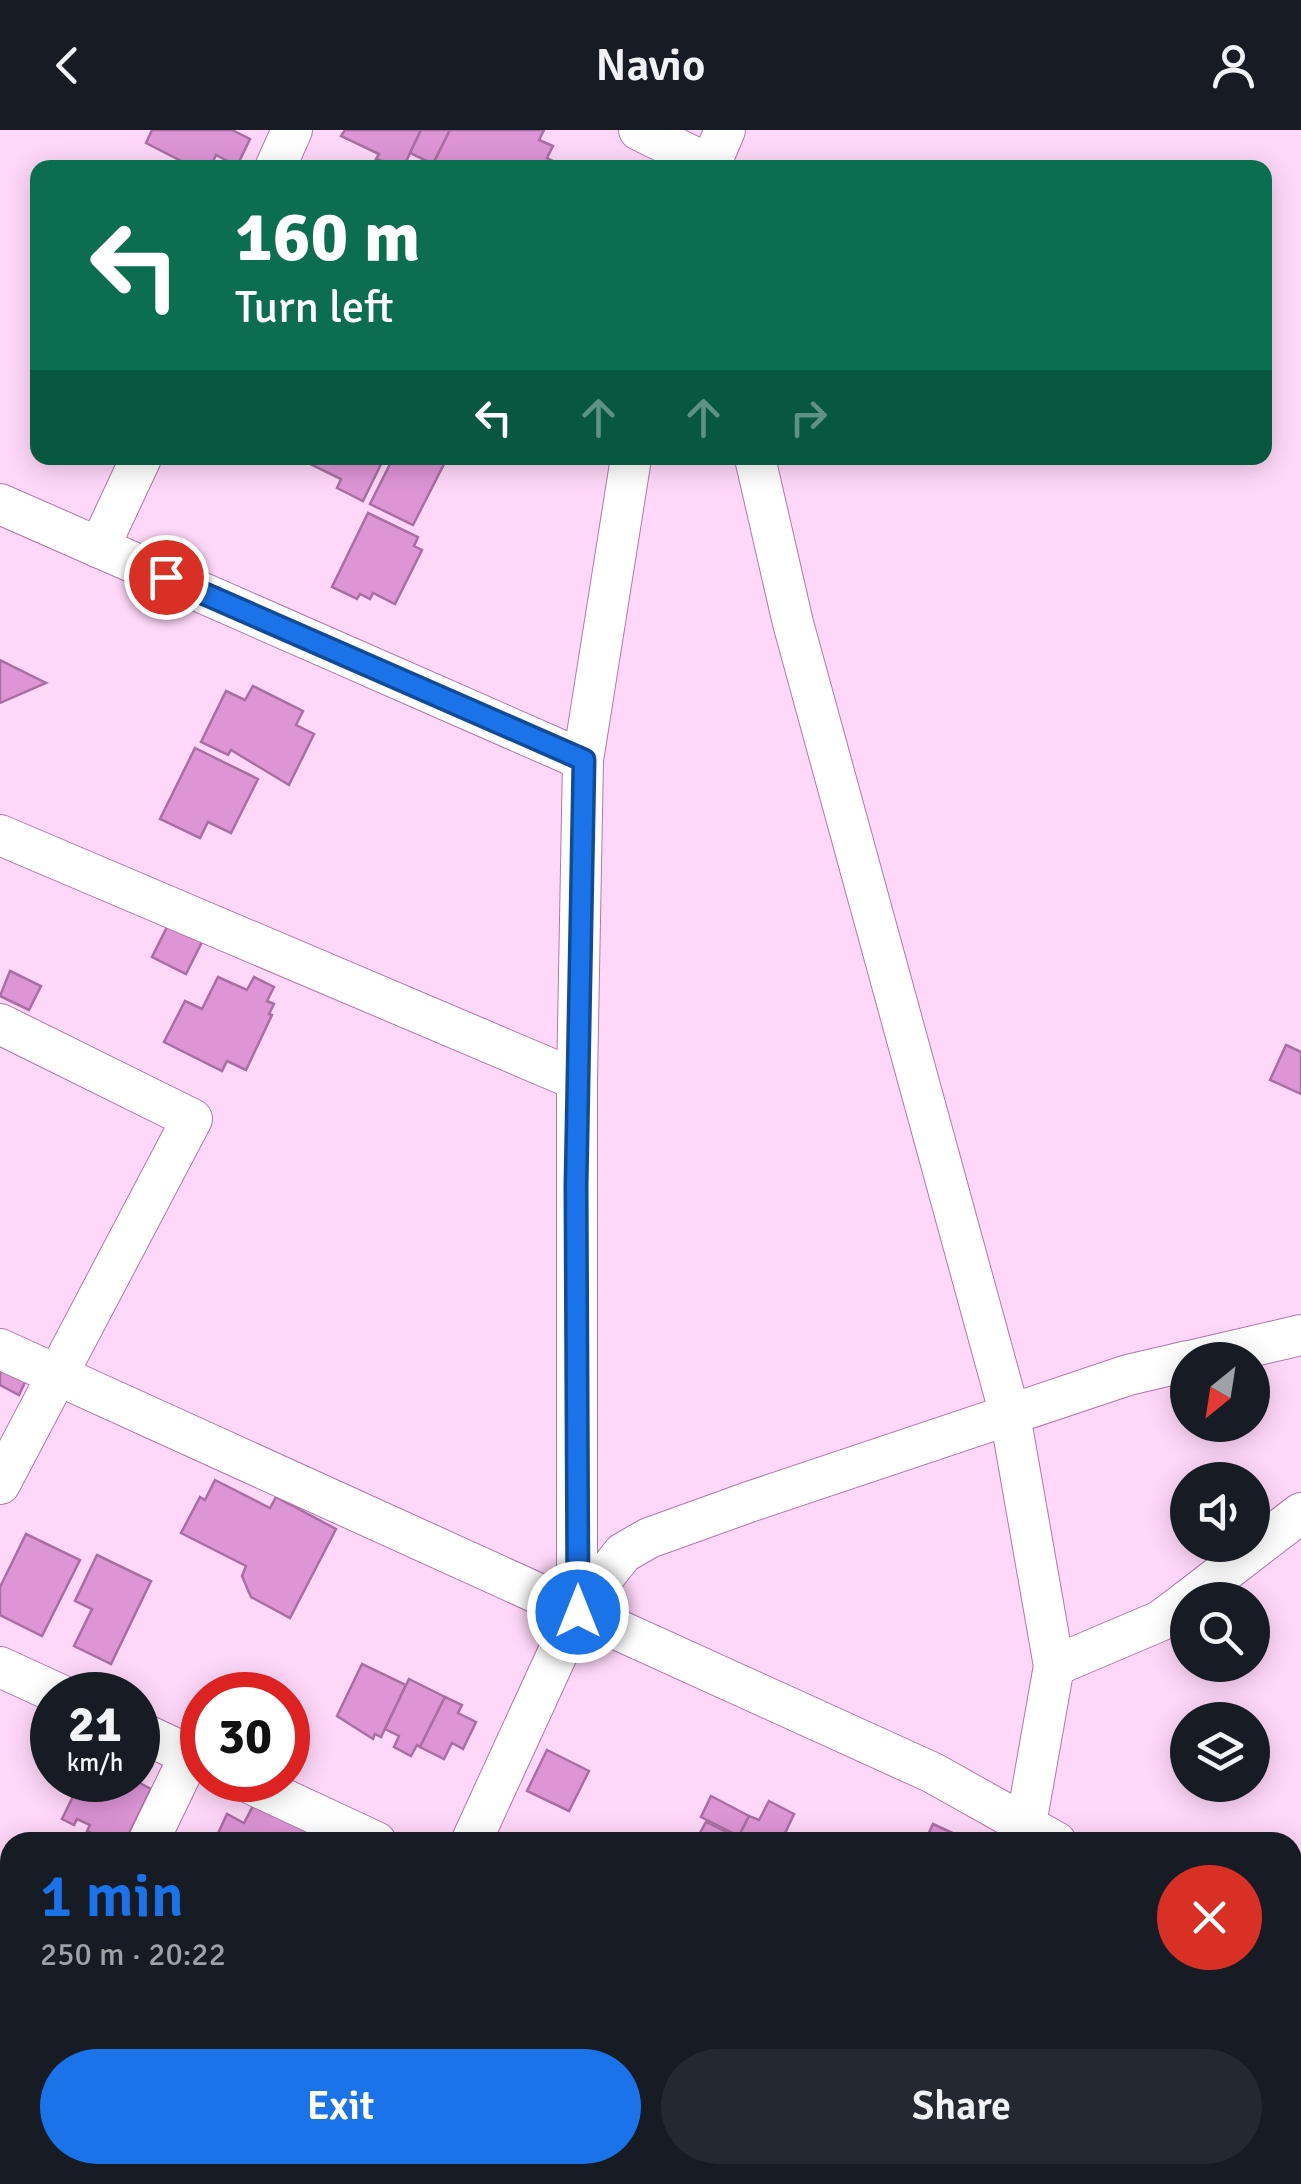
<!DOCTYPE html>
<html lang="en">
<head>
<meta charset="utf-8">
<style>
	body { margin:0; font-family:Signika,sans-serif; background:#242831; color:#f1f3f6; height:100vh; display:flex; flex-direction:column; font-size:38px; white-space:nowrap }
	* { box-sizing:border-box; margin:0 }
	p { font-size:32px; color:#9ea1a6 }
	.icon { flex:none; width:55px; height:55px; fill:none; stroke:currentColor; stroke-width:2; stroke-linecap:round; stroke-linejoin:round }
	.map { position:relative; flex:1; overflow:hidden }
	.drawer { position:absolute; left:0px; top:1702px; width:1302px; height:352px; display:flex; flex-direction:column; background:#171b24; border-radius:30px 30px 0 0; box-shadow:0 5px 25px #0003 }
	.drawer>* { flex:none }
	.hud { position:absolute; left:30px; top:30px; width:1242px; height:305px; border-radius:20px; box-shadow:0 5px 25px #0003; background:#0b6e4f; color:#fff; overflow:hidden }
	.needle { width:65px; rotate:210deg }
	.fabs { position:absolute; left:1170px; top:1212px; display:grid; gap:20px }
	.fabs a { display:grid; place-items:center; width:100px; height:100px; border-radius:50%; background:#171b24; box-shadow:0 5px 25px #0003; font-size:50px }
	.speed { position:absolute; left:30px; top:1542px; display:flex; gap:20px; font-size:50px; font-weight:700; text-align:center }
	.speed>* { display:grid; place-content:center; width:130px; height:130px; border-radius:50%; background:#171b24; box-shadow:0 5px 25px #0003; line-height:1 }
	.speed small { font-size:25px; font-weight:400 }
	.speed .limit { border:15px solid #d22; background:#fff; color:#111 }
	.pin { position:absolute; display:grid; place-items:center; width:85px; height:85px; color:#fff; margin:-42px; border:5px solid #fff; border-radius:50%; box-shadow:0 2px 10px #0007 }
	.me { position:absolute; width:110px; margin:-55px; rotate:0deg; stroke-linejoin:round; filter:drop-shadow(0 0 8px #0008) }
	.turn { display:flex; align-items:center; gap:35px; height:210px; padding:0 40px; font-size:45px }
	.turn .icon { width:130px; height:130px; stroke-width:2.5 }
	.turn b { display:block; font-size:70px; line-height:85px }
	.lanes { display:flex; align-items:center; height:95px; padding:0 40px; background:#0003; justify-content:center; gap:50px; direction:ltr }
	.lanes .off { opacity:.35 }
	.round { display:grid; place-items:center; flex:none; width:105px; height:105px; border-radius:52px; background:#242831 }
	.head { display:flex; align-items:center; justify-content:space-between; height:170px; padding:0 40px }
	h1 { font-size:60px; font-weight:600; line-height:75px; color:#1a73e8 }
	.action { display:flex; gap:20px; margin-top:auto; padding:20px 40px }
	.action a { flex:1; height:115px; border-radius:60px; background:#1a73e8; color:#fff; font-size:40px; font-weight:600; line-height:115px; text-align:center }
	.action a+a { background:#242831; color:#f1f3f6 }
	header { display:flex; justify-content:space-between; align-items:center; height:130px; padding:0 40px; background:#171b24; font-size:45px; font-weight:600 }
	.map>svg:first-child { display:block }
	.building { fill:#de95d6; stroke:#a96fa3; stroke-width:2.5 }
	.lines { fill:none; stroke-linecap:round; stroke-linejoin:round }
	.street-casing { stroke:#b177ab; stroke-width:42 }
	.street { stroke:#fff; stroke-width:40 }
	.route-casing { stroke:#114b97; stroke-width:25 }
	.route { stroke:#1a73e8; stroke-width:18 }
</style>
</head>
<body>
<header><svg class="icon" aria-label="back" viewBox="0 0 24 24"><path d="M15 5l-7 7 7 7"/></svg>Navio<svg class="icon" aria-label="person" viewBox="0 0 24 24"><circle cx="12" cy="8" r="4"/><path d="M4 21q1-7 8-7t8 7"/></svg></header>
<div class="map">
<svg width="1301" height="2054" viewBox="0 0 1301 2054">
	<rect width="100%" height="100%" fill="#ffd8f9"/>
	<g class="building">
		<polygon points="152,0 232,0 250,9 237,36 216,25 210,38 195,38 146,13"/>
		<polygon points="345,0 421,0 403,38 376,29 379,24 341,6"/>
		<polygon points="421,0 450,0 433,34 410,23"/>
		<polygon points="450,0 544,0 539,10 553,16 547,28 555,32 553,38 431,38"/>
		<polygon points="313,328 384,328 363,371 337,358 341,349 310,334"/>
		<polygon points="393,328 445,332 413,395 370,374"/>
		<polygon points="368,383 418,407 414,416 422,420 395,474 373,463 370,469 360,464 357,469 332,457"/>
		<polygon points="0,530 46,553 0,573"/>
		<polygon points="253,556 303,581 296,595 314,604 289,655 231,620 228,625 201,612 226,561 245,570"/>
		<polygon points="195,618 258,649 231,703 208,692 200,708 160,689"/>
		<polygon points="168,795 202,812 186,844 152,827"/>
		<polygon points="10,841 41,856 29,880 0,866"/>
		<polygon points="218,847 247,860 254,847 274,857 267,871 274,874 269,884 272,885 246,940 227,931 222,941 164,912 185,871 202,879"/>
		<polygon points="1286,915 1301,922 1301,964 1270,950"/>
		<polygon points="0,1237 26,1250 19,1265 0,1255"/>
		<polygon points="215,1350 270,1378 276,1367 336,1399 290,1488 251,1467 242,1446 246,1436 181,1403 200,1367 205,1370"/>
		<polygon points="26,1404 80,1430 42,1506 0,1485 0,1457"/>
		<polygon points="97,1425 151,1451 111,1534 74,1516 92,1479 75,1471"/>
		<polygon points="362,1534 406,1555 381,1607 375,1604 373,1609 337,1586"/>
		<polygon points="409,1549 445,1567 420,1617 417,1615 411,1626 394,1617 399,1606 385,1599"/>
		<polygon points="445,1567 462,1575 458,1583 476,1592 463,1619 452,1613 444,1629 420,1617"/>
		<polygon points="547,1620 589,1641 569,1681 527,1661"/>
		<polygon points="81,1650 134,1650 151,1659 125,1712 110,1712 87,1701 90,1695 77,1689 74,1695 62,1689"/>
		<polygon points="711,1666 749,1686 739,1706 701,1687"/>
		<polygon points="769,1671 794,1684 781,1712 752,1712 739,1706 749,1686 759,1690"/>
		<polygon points="255,1672 322,1704 318,1712 214,1712 227,1684 244,1693"/>
		<polygon points="706,1692 747,1712 695,1712"/>
		<polygon points="933,1694 970,1711 969,1712 925,1711"/>
		<polygon points="209,2045 289,2045 284,2054 205,2054"/>
		<polygon points="1008,2045 1056,2045 1051,2054 1004,2054"/>
	</g>
	<g class="lines">
		<g class="street-casing">
			<g id="street">
				<polyline points="639,0 708,34 707,38"/>
				<polyline points="275,38 292,0"/>
				<polyline points="709,38 725,0"/>
				<polyline points="755,328 793,493 1010,1285 1054,1536 1026,1694"/>
				<polyline points="0,374 583,630"/>
				<polyline points="99,418 141,328"/>
				<polyline points="0,705 577,950"/>
				<polyline points="0,894 192,989 0,1354"/>
				<polyline points="0,1219 933,1643 1056,1712"/>
				<polyline points="1194,1230 1301,1205"/>
				<polyline points="1188,1470 1301,1383"/>
				<polyline points="577,1481 577,950 583,630 631,328"/>
				<polyline points="1054,1536 1160,1491 1188,1470"/>
				<polyline points="0,1537 61,1565"/>
				<polyline points="138,1601 202,1631"/>
				<polyline points="243,1650 376,1712"/>
				<polyline points="148,1712 190,1625"/>
				<polyline points="471,1712 577,1481 623,1423 649,1408 749,1372 1128,1245 1188,1231"/>
				<polyline points="1292,1812 1301,1808"/>
				<polyline points="0,1841 10,1846"/>
				<polyline points="1292,1858 1301,1864"/>
				<polyline points="0,2024 10,2003"/>
				<polyline points="1292,2026 1301,2006"/>
				<polyline points="1083,2045 1102,2054"/>
				<polyline points="313,2054 317,2045"/>
				<polyline points="652,2054 657,2045"/>
			</g>
		</g>
		<use href="#street" class="street"/>
	</g>
	<g class="lines">
		<g class="route-casing">
			<polyline id="route" points="166,447 584,630 576,1056 578,1482"/>
		</g>
		<use href="#route" class="route"/>
	</g>
</svg>
<div class="fabs">
<a><svg class="needle" viewBox="-14 -14 28 28"><path d="M0-13l5 13h-10z" fill="#e53935"/><path d="M0 13l5-13h-10z" fill="#9ea1a6"/></svg></a>
<a><svg class="icon" aria-label="sound" viewBox="0 0 24 24"><path d="M4 9h4l5-4v14l-5-4H4zM17 9q2 3 0 6"/></svg></a>
<a><svg class="icon" aria-label="search" viewBox="0 0 24 24"><circle cx="10" cy="10" r="6"/><path d="M15 15l6 6"/></svg></a>
<a><svg class="icon" aria-label="layers" viewBox="0 0 24 24"><path d="M12 4l9 5-9 5-9-5zM3 14l9 5 9-5"/></svg></a>
</div>
<div class="speed"><div>21<small>km/h</small></div><div class="limit">30</div></div>
<div class="pin" style="left:166px;top:447px;background:#d93025"><svg class="icon" aria-label="arrive" viewBox="0 0 24 24"><path d="M6 21V4h12l-3 4 3 4H6"/></svg></div>
<svg class="me" style="left:578px;top:1482px" viewBox="-20 -20 40 40"><circle r="17" fill="#1a73e8" stroke="#fff" stroke-width="3"/><path d="M0-11L8 9 0 5-8 9z" fill="#fff"/></svg>
<div class="hud">
<div class="turn"><svg class="icon" aria-label="left" viewBox="0 0 24 24"><path d="M17 20v-9H6M10 6l-5 5 5 5"/></svg><div><b>160 m</b>Turn left</div></div>
<div class="lanes"><svg class="icon" aria-label="left" viewBox="0 0 24 24"><path d="M17 20v-9H6M10 6l-5 5 5 5"/></svg><svg class="icon off" aria-label="ahead" viewBox="0 0 24 24"><path d="M12 20V5M6 11l6-6 6 6"/></svg><svg class="icon off" aria-label="ahead" viewBox="0 0 24 24"><path d="M12 20V5M6 11l6-6 6 6"/></svg><svg class="icon off" aria-label="right" viewBox="0 0 24 24"><path d="M7 20v-9h11M14 6l5 5-5 5"/></svg></div>
</div>
<section class="drawer">
<div class="head"><div><h1>1 min</h1><p>250 m · 20:22</p></div><a class="round" style="background:#d93025;color:#fff"><svg class="icon" aria-label="close" viewBox="0 0 24 24"><path d="M6 6l12 12M18 6L6 18"/></svg></a></div>
<div class="action"><a>Exit</a><a>Share</a></div>
</section>
</div>
</body>
</html>
